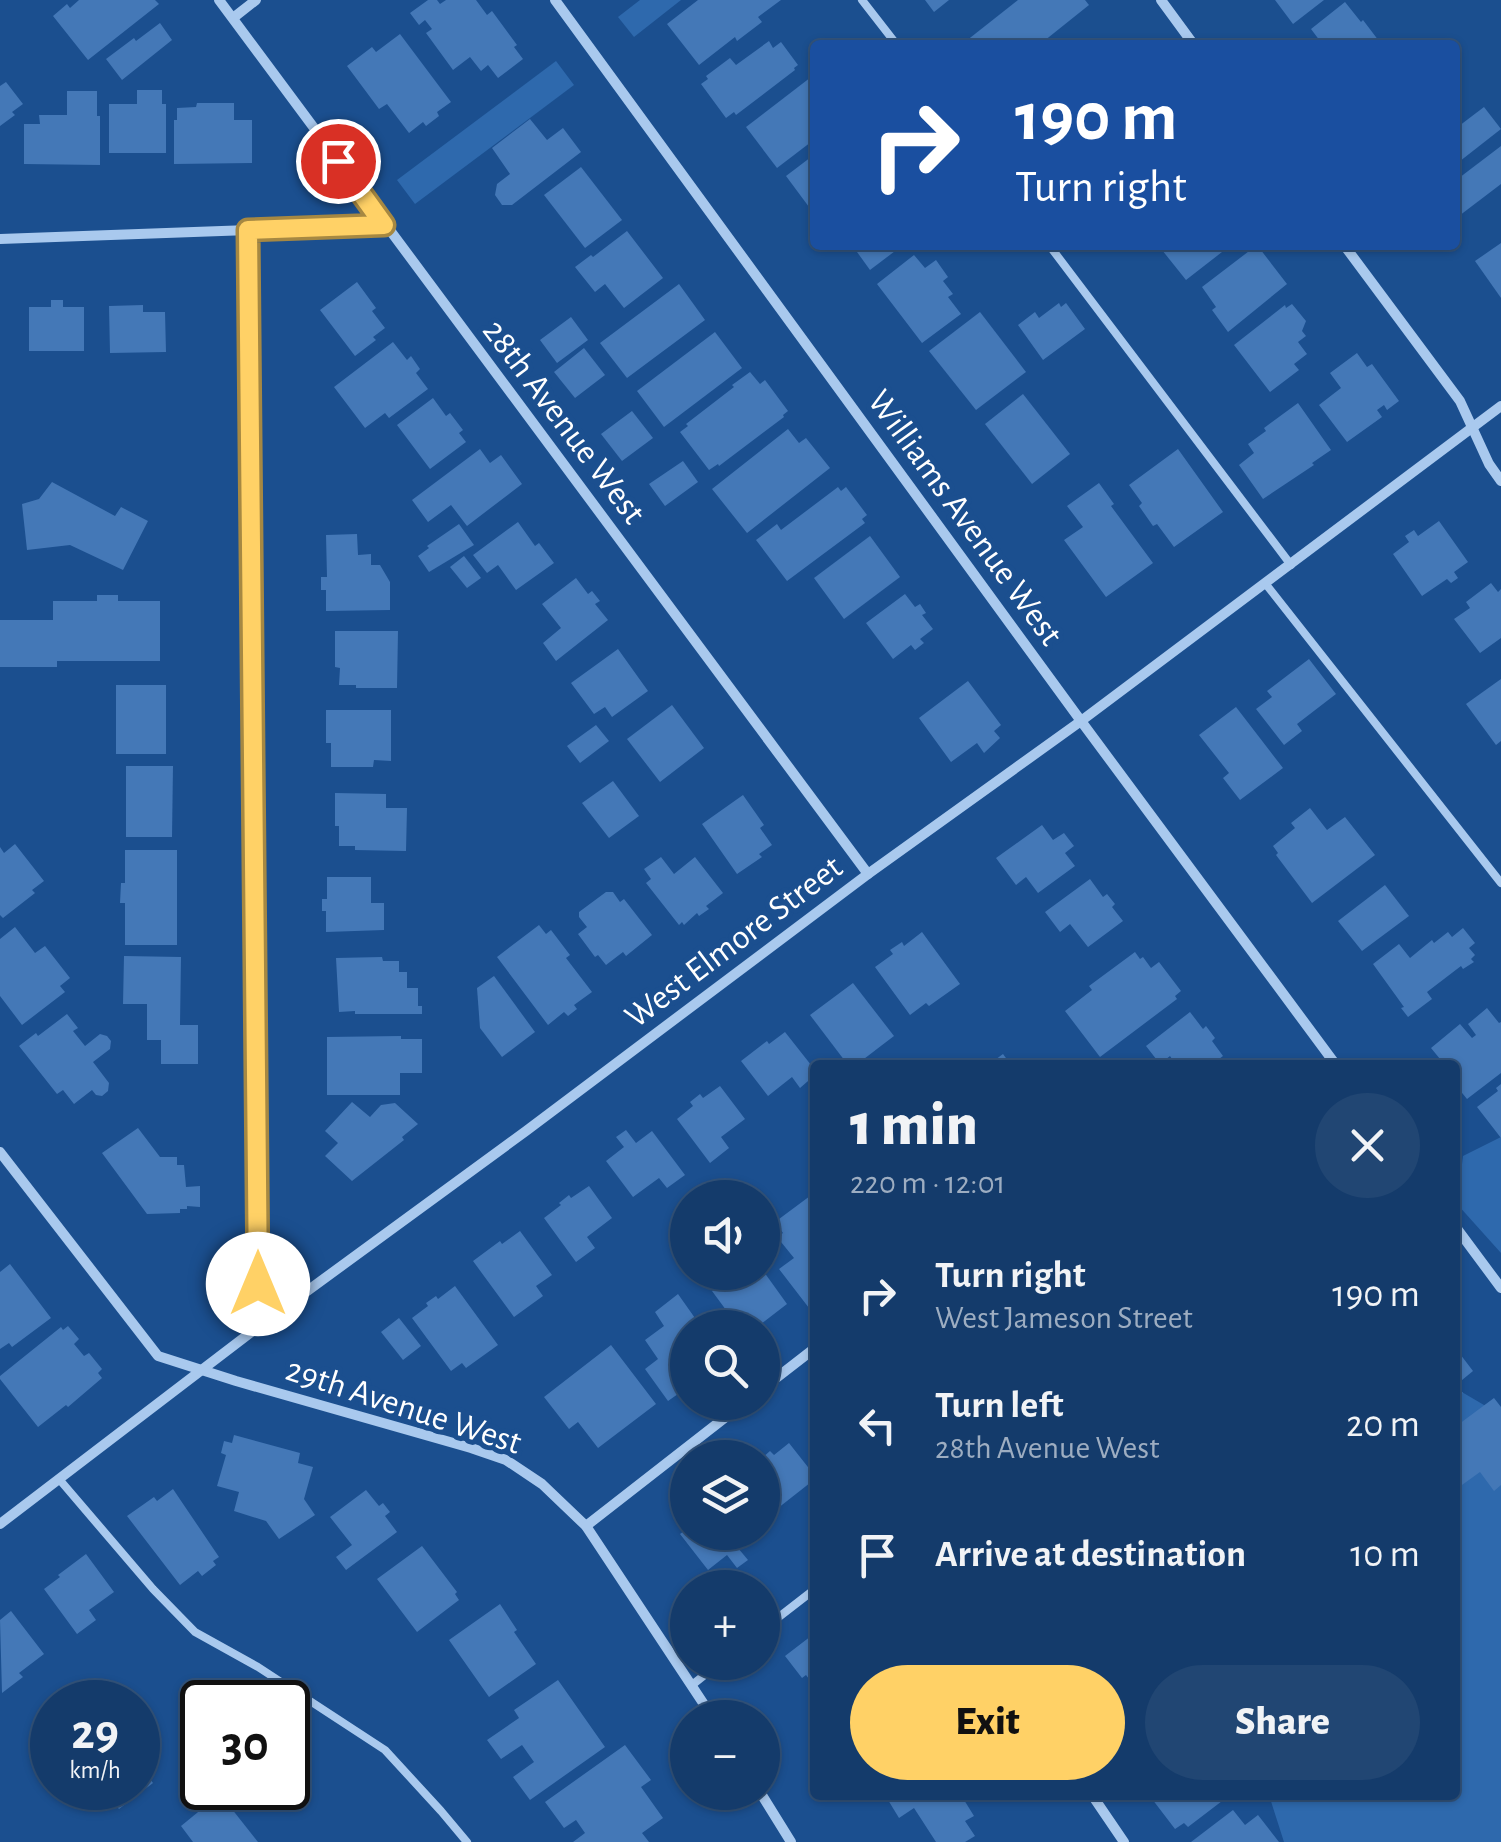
<!DOCTYPE html>
<html lang="en">
<head>
<meta charset="utf-8">
<style>
	body { margin:0; font-family:"Alegreya Sans",sans-serif; background:#214673; color:#f1f3f6; height:100vh; display:flex; flex-direction:column; font-size:38px; white-space:nowrap }
	* { box-sizing:border-box; margin:0 }
	p { font-size:32px; color:#9dadc1 }
	.icon { flex:none; width:55px; height:55px; fill:none; stroke:currentColor; stroke-width:2; stroke-linecap:round; stroke-linejoin:round }
	.map { position:relative; flex:1; overflow:hidden }
	.details { position:absolute; left:810px; top:1060px; width:650px; height:740px; display:flex; flex-direction:column; background:#143b6b; border-radius:10px; box-shadow:0 2px 8px #0004,0 0 0 2px #33557e }
	.details>* { flex:none }
	.guide { position:absolute; left:810px; top:40px; width:650px; height:210px; border-radius:10px; box-shadow:0 2px 8px #0004,0 0 0 2px #33557e; background:#1a4fa0; color:#fff; overflow:hidden }
	.fabs { position:absolute; left:670px; top:1180px; display:grid; gap:20px }
	.fabs a { display:grid; place-items:center; width:110px; height:110px; border-radius:50%; background:#143b6b; box-shadow:0 2px 8px #0004,0 0 0 2px #33557e; font-size:50px }
	.speed { position:absolute; left:30px; top:1680px; display:flex; gap:20px; font-size:50px; font-weight:700; text-align:center }
	.speed>* { display:grid; place-content:center; width:130px; height:130px; border-radius:50%; background:#143b6b; box-shadow:0 2px 8px #0004,0 0 0 2px #33557e; line-height:1 }
	.speed small { font-size:25px; font-weight:400 }
	.speed .limit { border:5px solid #111; border-radius:15px; background:#fff; color:#111 }
	.pin { position:absolute; display:grid; place-items:center; width:85px; height:85px; color:#fff; margin:-42px; border:5px solid #fff; border-radius:50%; box-shadow:0 2px 10px #0007 }
	.me { position:absolute; width:110px; margin:-55px; rotate:0deg; stroke-linejoin:round; filter:drop-shadow(0 0 8px #0008) }
	.turn { display:flex; align-items:center; gap:35px; height:210px; padding:0 40px; font-size:45px }
	.turn .icon { width:130px; height:130px; stroke-width:2.5 }
	.turn b { display:block; font-size:70px; line-height:85px }
	.round { display:grid; place-items:center; flex:none; width:105px; height:105px; border-radius:52px; background:#214673 }
	.overview { display:flex; align-items:center; justify-content:space-between; height:170px; padding:0 40px }
	h1 { font-size:60px; font-weight:800; line-height:75px }
	.primary-button { display:flex; gap:20px; margin-top:auto; padding:20px 40px }
	.primary-button a { flex:1; height:115px; border-radius:60px; background:#ffd166; color:#111; font-size:40px; font-weight:800; line-height:115px; text-align:center }
	.primary-button a+a { background:#214673; color:#f1f3f6 }
	ul { padding:0; list-style:none }
	li { display:flex; align-items:center; gap:30px; height:130px; padding:0 40px }
	li div { flex:1 }
	li b { display:block; font-size:38px }
	li em { font-style:normal }
	.map>svg:first-child { display:block }
	.green { fill:#2e69ad }
	.building { fill:#4478b7 }
	.lines { fill:none; stroke-linecap:round; stroke-linejoin:round }
	.lane { stroke:#a9c9ee; stroke-width:8 }
	.street { stroke:#a9c9ee; stroke-width:10 }
	.route-casing { stroke:#a68842; stroke-width:25 }
	.route { stroke:#ffd166; stroke-width:18 }
	.labels { text-anchor:middle; stroke-width:10; stroke-linejoin:round; paint-order:stroke }
	.street-label { font-size:35px; fill:#fff; stroke:#1b4f8f }
</style>
</head>
<body>
<div class="map">
<svg width="1501" height="1842" viewBox="0 0 1501 1842">
	<rect width="100%" height="100%" fill="#1b4f8f"/>
	<g class="green">
		<polygon points="640,0 681,0 634,37 618,17"/>
		<polygon points="556,61 574,85 415,204 397,180"/>
		<polygon points="1501,1137 1501,1253 1457,1204 1463,1156"/>
		<polygon points="1455,1388 1501,1415 1501,1842 1284,1842 1269,1795 1455,1795"/>
	</g>
	<g class="building">
		<polygon points="79,0 155,0 159,4 88,60 53,16 67,4 70,8"/>
		<polygon points="428,0 437,0 440,4 446,0 476,0 487,15 492,11 517,45 514,47 523,59 498,78 488,65 481,71 470,57 453,70 426,33 432,29 425,20 419,25 410,13"/>
		<polygon points="698,0 781,0 758,17 762,22 737,41 735,37 699,65 667,24"/>
		<polygon points="925,0 949,0 934,12"/>
		<polygon points="1018,0 1085,0 1089,5 1039,45 961,45"/>
		<polygon points="1275,0 1324,0 1293,24"/>
		<polygon points="1345,2 1361,22 1363,20 1382,45 1323,45 1311,29"/>
		<polygon points="160,23 172,40 122,80 106,59 134,38 136,41"/>
		<polygon points="400,34 451,102 437,112 439,116 426,126 423,122 409,133 387,104 379,109 347,66 372,47 376,52"/>
		<polygon points="769,41 773,48 781,42 798,65 794,68 795,70 736,115 734,112 726,118 701,84 708,79 706,76 730,58 736,65"/>
		<polygon points="815,74 815,139 777,168 746,127"/>
		<polygon points="6,82 23,104 12,112 15,115 0,126 0,86"/>
		<polygon points="137,90 162,90 162,104 166,104 166,153 109,153 109,104 137,104"/>
		<polygon points="67,91 97,91 97,116 100,116 100,165 24,164 24,124 40,124 39,115 67,115"/>
		<polygon points="197,103 234,103 234,120 252,120 252,163 174,164 174,120 177,120 177,108 196,107"/>
		<polygon points="1484,107 1501,129 1455,165 1455,129"/>
		<polygon points="530,119 547,140 563,128 581,152 512,205 502,205 495,195 497,184 510,174 492,148"/>
		<polygon points="1501,146 1501,184 1455,219 1455,181"/>
		<polygon points="815,154 815,203 809,207 786,176"/>
		<polygon points="581,167 622,220 585,248 544,195"/>
		<polygon points="627,231 663,278 624,308 605,284 595,292 575,267 591,255 593,257"/>
		<polygon points="1501,243 1501,298 1475,261"/>
		<polygon points="852,245 903,245 870,270"/>
		<polygon points="1158,245 1231,245 1186,280"/>
		<polygon points="1257,245 1287,284 1228,332 1212,310 1216,307 1202,287"/>
		<polygon points="914,255 925,268 936,260 948,277 943,281 953,294 948,297 961,314 922,343 877,284"/>
		<polygon points="357,282 376,308 372,311 385,328 373,337 376,340 355,356 320,310"/>
		<polygon points="679,284 705,320 627,378 600,343"/>
		<polygon points="51,300 63,300 63,307 84,307 84,351 29,351 29,307 51,307"/>
		<polygon points="1059,303 1061,307 1066,303 1085,329 1043,360 1018,325 1035,312 1039,318"/>
		<polygon points="1292,304 1306,321 1302,331 1306,336 1298,342 1307,354 1294,364 1299,370 1270,392 1234,345 1285,305 1286,308"/>
		<polygon points="143,305 143,312 165,312 166,352 110,353 109,306"/>
		<polygon points="980,312 1026,372 976,410 929,351"/>
		<polygon points="571,317 588,340 557,363 540,340"/>
		<polygon points="715,332 742,368 664,427 637,391"/>
		<polygon points="393,342 407,360 411,356 420,369 416,373 428,389 389,418 385,413 365,428 334,387"/>
		<polygon points="584,348 605,375 575,398 554,372"/>
		<polygon points="1357,353 1367,367 1372,364 1399,401 1387,410 1384,405 1377,410 1382,417 1347,442 1319,405 1341,388 1330,373"/>
		<polygon points="750,372 760,384 765,380 788,411 783,415 784,417 719,466 718,464 709,470 680,432 688,426 686,424 734,387 732,385"/>
		<polygon points="1023,394 1070,454 1032,484 985,424"/>
		<polygon points="433,398 446,416 450,413 463,430 459,433 466,442 430,469 397,425"/>
		<polygon points="1298,403 1331,450 1312,463 1314,465 1263,499 1239,465 1254,453 1248,444 1266,431 1264,428"/>
		<polygon points="632,411 653,438 622,461 601,434"/>
		<polygon points="788,429 799,443 806,438 830,468 747,533 712,489"/>
		<polygon points="480,449 490,463 501,455 522,484 467,526 451,505 428,522 412,500"/>
		<polygon points="1178,449 1223,512 1174,547 1157,524 1153,526 1139,506 1142,503 1129,485"/>
		<polygon points="683,461 698,482 665,506 649,484"/>
		<polygon points="52,482 115,516 121,507 148,521 123,570 70,545 27,550 22,504 39,499"/>
		<polygon points="1099,483 1114,504 1111,506 1153,563 1106,597 1064,540 1083,527 1067,506"/>
		<polygon points="838,487 841,491 846,487 867,515 862,519 865,523 787,581 756,540 777,524 781,530"/>
		<polygon points="1439,521 1468,562 1454,572 1458,578 1451,583 1447,579 1422,596 1393,554 1409,542 1405,536 1414,530 1418,536"/>
		<polygon points="518,522 535,546 539,543 554,563 516,590 498,565 487,573 473,555"/>
		<polygon points="459,524 474,545 429,572 418,556 429,548 427,546"/>
		<polygon points="357,534 358,555 371,554 371,565 380,565 390,582 390,610 326,611 326,590 321,590 321,577 327,577 326,535"/>
		<polygon points="870,536 900,577 844,619 814,578"/>
		<polygon points="464,556 481,578 467,588 450,567"/>
		<polygon points="576,578 588,594 592,591 600,601 595,604 608,620 556,661 543,643 561,628 542,604"/>
		<polygon points="1491,583 1498,592 1501,589 1501,638 1480,653 1454,619 1470,608 1466,602"/>
		<polygon points="905,594 915,607 920,604 926,613 922,615 933,629 920,639 924,643 915,650 911,645 893,659 866,623"/>
		<polygon points="97,595 118,595 118,601 160,601 160,661 57,661 57,667 0,667 0,620 53,620 53,601 97,601"/>
		<polygon points="335,631 398,631 397,688 356,688 356,685 339,685 340,668 335,667"/>
		<polygon points="618,649 648,691 612,717 605,707 594,714 571,683"/>
		<polygon points="1309,659 1336,694 1297,724 1302,731 1284,745 1256,709 1272,697 1267,691"/>
		<polygon points="1501,679 1501,741 1496,745 1466,704"/>
		<polygon points="968,681 1001,725 994,731 1000,738 984,753 977,743 951,762 919,718"/>
		<rect x="116" y="685" width="50" height="69"/>
		<polygon points="672,705 704,748 660,782 627,739"/>
		<polygon points="1236,707 1283,768 1240,800 1223,778 1229,773 1199,735"/>
		<polygon points="326,710 391,710 391,761 374,760 373,767 331,767 331,743 326,743"/>
		<polygon points="596,725 609,741 580,763 567,746"/>
		<polygon points="126,766 173,766 172,837 126,837"/>
		<polygon points="613,781 639,816 609,838 582,803"/>
		<polygon points="335,793 386,794 386,808 407,808 406,851 355,850 355,846 339,846 339,826 335,826"/>
		<polygon points="743,795 764,825 760,828 772,845 759,854 762,857 737,874 702,824"/>
		<polygon points="1310,808 1327,830 1345,817 1375,855 1312,903 1276,855 1278,853 1273,846 1295,828 1291,823"/>
		<polygon points="1042,825 1053,840 1064,833 1074,846 1065,853 1075,866 1038,893 1026,877 1016,885 996,858"/>
		<polygon points="15,844 44,881 32,890 35,893 3,918 0,915 0,847 4,853"/>
		<polygon points="125,850 177,850 177,945 125,945 125,903 120,903 121,883 125,883"/>
		<polygon points="661,857 674,874 695,857 723,893 706,906 709,909 699,916 697,913 684,925 682,922 679,925 646,883 651,879 644,869"/>
		<polygon points="327,877 371,877 371,903 384,903 384,930 326,932 326,911 322,911 322,899 327,899"/>
		<polygon points="1090,879 1103,897 1107,894 1115,904 1112,907 1123,921 1088,947 1070,924 1060,932 1045,912"/>
		<polygon points="1385,885 1409,916 1362,951 1338,921"/>
		<polygon points="606,892 613,892 620,902 624,899 652,935 626,956 623,952 606,965 598,955 595,957 578,934 587,927 579,917 579,912"/>
		<polygon points="539,925 546,934 551,930 570,955 566,958 592,992 574,1005 577,1009 568,1016 564,1012 548,1025 497,957"/>
		<polygon points="15,927 35,953 45,946 70,978 60,986 65,992 22,1025 0,996 0,939"/>
		<polygon points="1463,928 1475,943 1469,948 1475,955 1471,959 1474,962 1463,969 1461,966 1427,992 1432,999 1408,1017 1401,1008 1404,1007 1373,964 1399,944 1410,958 1432,940 1434,943 1448,932 1452,937"/>
		<polygon points="922,932 960,984 929,1006 926,1003 910,1015 875,967 893,954 890,950 902,942 904,946"/>
		<polygon points="1135,952 1140,959 1143,957 1151,968 1159,962 1181,991 1175,996 1177,999 1100,1057 1065,1011 1092,990 1089,986"/>
		<polygon points="124,956 181,957 180,1025 198,1025 198,1064 161,1064 161,1040 147,1040 147,1004 123,1004"/>
		<polygon points="382,957 383,961 399,961 399,972 407,972 407,988 418,988 418,1006 422,1006 422,1014 355,1014 355,1011 339,1012 336,958"/>
		<polygon points="494,976 535,1032 502,1057 480,1028 477,988"/>
		<polygon points="853,983 894,1036 856,1065 848,1065 810,1015"/>
		<polygon points="1487,1008 1499,1023 1501,1022 1501,1073 1467,1099 1458,1088 1455,1090 1455,1065 1432,1065 1440,1059 1431,1048 1460,1024 1472,1038 1476,1035 1468,1024"/>
		<polygon points="1190,1012 1203,1029 1206,1026 1215,1038 1212,1041 1223,1056 1211,1065 1176,1065 1170,1056 1160,1064 1146,1046"/>
		<polygon points="67,1014 78,1028 73,1031 85,1046 100,1034 107,1036 111,1041 110,1049 93,1062 109,1083 108,1091 102,1096 96,1095 92,1090 74,1104 63,1090 57,1094 19,1046 36,1033 38,1036"/>
		<polygon points="785,1032 815,1070 815,1075 800,1088 792,1077 768,1096 741,1061 767,1041 769,1044"/>
		<polygon points="401,1036 401,1039 422,1039 422,1073 400,1073 400,1095 327,1095 327,1037"/>
		<polygon points="1003,1054 1011,1065 988,1065"/>
		<polygon points="1501,1084 1501,1138 1477,1107 1498,1091 1496,1088"/>
		<polygon points="720,1086 745,1119 721,1137 729,1148 710,1163 677,1119 693,1106 690,1102 700,1094 703,1098"/>
		<polygon points="352,1102 370,1117 381,1105 395,1103 418,1124 402,1137 404,1140 352,1181 325,1156 338,1143 325,1131"/>
		<polygon points="138,1128 160,1157 177,1157 177,1165 184,1165 186,1187 200,1186 200,1207 187,1206 187,1209 180,1209 180,1213 147,1214 102,1153"/>
		<polygon points="626,1130 636,1143 652,1131 685,1175 667,1188 659,1178 633,1197 606,1161 624,1147 616,1137"/>
		<polygon points="589,1186 612,1218 587,1237 595,1248 576,1262 544,1218 561,1205 559,1203 569,1195 571,1198"/>
		<polygon points="810,1196 815,1203 815,1304 809,1308 779,1269 794,1258 777,1237 783,1233 775,1222"/>
		<polygon points="520,1231 552,1275 536,1286 543,1296 514,1317 473,1261 500,1241 502,1244"/>
		<polygon points="10,1264 51,1318 12,1347 9,1343 0,1349 0,1272"/>
		<polygon points="729,1272 764,1272 787,1304 756,1328 718,1328 712,1320 726,1310 712,1291 732,1275"/>
		<polygon points="455,1286 498,1345 466,1368 462,1363 451,1371 412,1318 428,1306 426,1303 436,1296 438,1299"/>
		<polygon points="678,1294 702,1328 688,1328 688,1387 668,1401 645,1369 658,1359 645,1340 664,1326 655,1312"/>
		<polygon points="399,1318 421,1346 403,1360 381,1332"/>
		<polygon points="68,1326 79,1339 74,1344 84,1356 89,1353 102,1369 98,1373 102,1378 68,1407 66,1405 38,1427 0,1379 0,1376 61,1327 63,1330"/>
		<polygon points="611,1345 656,1404 598,1448 578,1422 569,1429 544,1397"/>
		<polygon points="1457,1350 1473,1371 1456,1385 1463,1393 1455,1399 1455,1352"/>
		<polygon points="1494,1398 1501,1407 1501,1485 1494,1491 1480,1472 1455,1490 1455,1427"/>
		<polygon points="234,1435 300,1453 298,1463 313,1467 304,1499 315,1515 279,1539 266,1521 234,1511 239,1492 217,1486 226,1455 221,1453 224,1441 232,1443"/>
		<polygon points="789,1443 815,1476 815,1479 773,1512 762,1499 762,1465 766,1462 762,1458 770,1451 774,1455"/>
		<polygon points="173,1489 219,1557 213,1561 216,1565 202,1576 198,1571 180,1585 127,1516 154,1497 157,1501"/>
		<polygon points="366,1490 379,1506 383,1503 390,1512 385,1516 397,1532 346,1570 336,1557 352,1545 330,1517"/>
		<polygon points="688,1528 688,1532 750,1532 752,1536 738,1548 748,1560 737,1568 727,1555 708,1570 680,1534"/>
		<polygon points="422,1546 457,1592 455,1594 459,1600 417,1632 377,1579"/>
		<polygon points="86,1554 114,1592 89,1610 96,1620 77,1634 44,1589 60,1577 58,1575"/>
		<polygon points="500,1604 517,1630 514,1632 536,1664 489,1697 449,1640"/>
		<polygon points="11,1611 44,1654 19,1673 23,1677 2,1693 0,1620"/>
		<polygon points="815,1633 815,1687 806,1675 802,1678 785,1656"/>
		<polygon points="558,1680 605,1747 530,1800 513,1777 534,1762 522,1745 501,1759 487,1740 519,1718 514,1710"/>
		<polygon points="221,1685 234,1702 198,1702"/>
		<polygon points="110,1691 119,1702 83,1702 94,1694 99,1699"/>
		<polygon points="52,1726 52,1747 42,1734"/>
		<polygon points="625,1745 651,1780 641,1787 663,1818 642,1833 649,1842 573,1842 585,1833 576,1820 564,1828 545,1802"/>
		<polygon points="138,1763 153,1783 119,1809 102,1788 138,1788"/>
		<polygon points="220,1794 258,1842 193,1842 181,1826"/>
		<polygon points="885,1795 961,1795 974,1816 965,1821 975,1836 965,1842 936,1842 914,1808 899,1818"/>
		<polygon points="1149,1795 1225,1795 1226,1798 1188,1827 1184,1823 1175,1829"/>
		<polygon points="1233,1810 1245,1825 1258,1815 1279,1842 1191,1842"/>
	</g>
	<g class="lines">
		<g class="lane">
			<polyline points="862,0 897,45"/>
			<polyline points="1049,245 1291,565"/>
			<polyline points="1265,583 1501,883"/>
			<polyline points="59,1479 153,1589 195,1632 258,1667 385,1750 441,1811 467,1842"/>
			<polyline points="762,1630 815,1589"/>
			<polyline points="692,1685 721,1662"/>
		</g>
		<g class="street">
			<polyline points="219,0 868,874"/>
			<polyline points="555,0 1081,721 1336,1065"/>
			<polyline points="1161,0 1194,45"/>
			<polyline points="233,18 256,0"/>
			<polyline points="248,229 258,1327"/>
			<polyline points="0,239 384,225"/>
			<polyline points="1344,245 1460,401 1489,464 1501,481"/>
			<polyline points="0,1152 158,1356 236,1381 471,1448 506,1460 542,1484 586,1526 713,1718"/>
			<polyline points="1455,1226 1501,1288"/>
			<polyline points="762,1389 815,1348"/>
			<polyline points="0,1524 258,1327 526,1131 868,874 1081,721 1501,406"/>
			<polyline points="586,1526 745,1402"/>
			<polyline points="760,1792 791,1842"/>
			<polyline points="1092,1795 1124,1842"/>
		</g>
	</g>
	<g class="lines">
		<g class="route-casing">
			<polyline id="route" points="258,1284 248,230 384,225 338,161"/>
		</g>
		<use href="#route" class="route"/>
	</g>
	<g class="labels">
		<g class="street-label">
			<text transform="translate(565 421) rotate(53)" y="12">28th Avenue West</text>
			<text transform="translate(966 517) rotate(54)" y="12">Williams Avenue West</text>
			<text transform="translate(733 941) rotate(-37)" y="12">West Elmore Street</text>
			<text transform="translate(404 1405) rotate(18)" y="12">29th Avenue West</text>
		</g>
	</g>
</svg>
<div class="fabs">
<a><svg class="icon" aria-label="sound" viewBox="0 0 24 24"><path d="M4 9h4l5-4v14l-5-4H4zM17 9q2 3 0 6"/></svg></a>
<a><svg class="icon" aria-label="search" viewBox="0 0 24 24"><circle cx="10" cy="10" r="6"/><path d="M15 15l6 6"/></svg></a>
<a><svg class="icon" aria-label="layers" viewBox="0 0 24 24"><path d="M12 4l9 5-9 5-9-5zM3 14l9 5 9-5"/></svg></a>
<a>+</a>
<a>−</a>
</div>
<div class="speed"><div>29<small>km/h</small></div><div class="limit">30</div></div>
<div class="pin" style="left:338px;top:161px;background:#d93025"><svg class="icon" aria-label="arrive" viewBox="0 0 24 24"><path d="M6 21V4h12l-3 4 3 4H6"/></svg></div>
<svg class="me" style="left:258px;top:1284px" viewBox="-20 -20 40 40"><circle r="19" fill="#fff"/><path d="M0-13L10 11 0 6-10 11z" fill="#ffd166"/></svg>
<div class="guide">
<div class="turn"><svg class="icon" aria-label="right" viewBox="0 0 24 24"><path d="M7 20v-9h11M14 6l5 5-5 5"/></svg><div><b>190 m</b>Turn right</div></div>
</div>
<section class="details">
<div class="overview"><div><h1>1 min</h1><p>220 m · 12:01</p></div><a class="round"><svg class="icon" aria-label="close" viewBox="0 0 24 24"><path d="M6 6l12 12M18 6L6 18"/></svg></a></div>
<ul>
<li><svg class="icon" aria-label="right" viewBox="0 0 24 24"><path d="M7 20v-9h11M14 6l5 5-5 5"/></svg><div><b>Turn right</b><p>West Jameson Street</p></div><em>190 m</em></li>
<li><svg class="icon" aria-label="left" viewBox="0 0 24 24"><path d="M17 20v-9H6M10 6l-5 5 5 5"/></svg><div><b>Turn left</b><p>28th Avenue West</p></div><em>20 m</em></li>
<li><svg class="icon" aria-label="arrive" viewBox="0 0 24 24"><path d="M6 21V4h12l-3 4 3 4H6"/></svg><div><b>Arrive at destination</b></div><em>10 m</em></li>
</ul>
<div class="primary-button"><a>Exit</a><a>Share</a></div>
</section>
</div>
</body>
</html>
